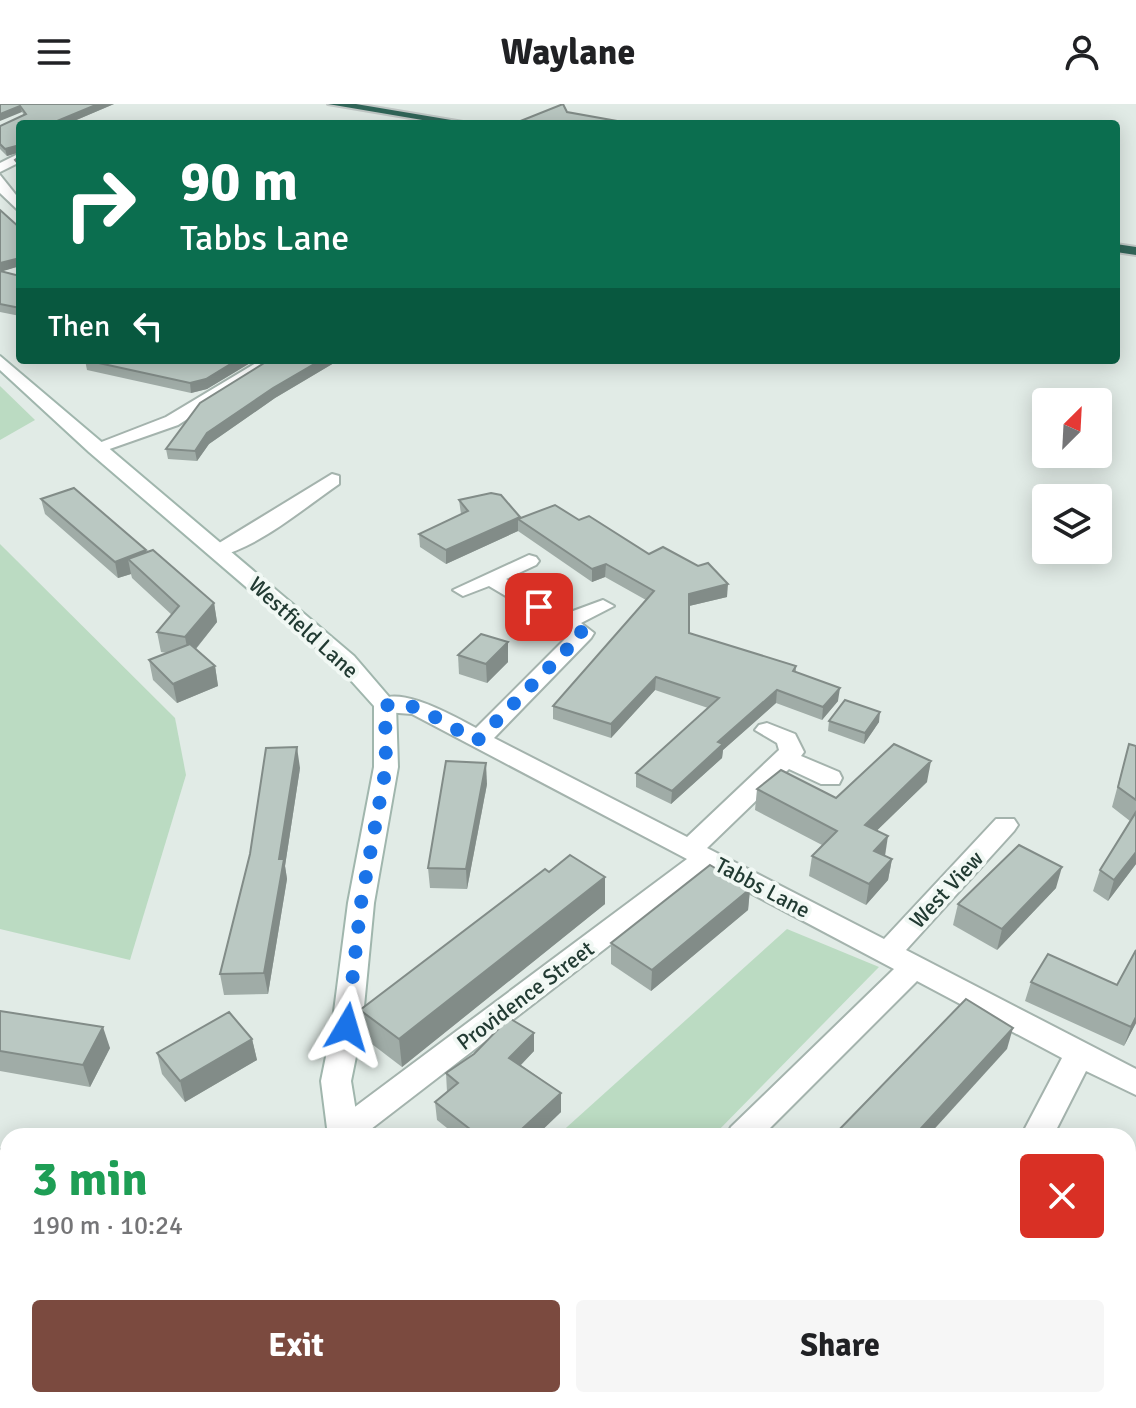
<!DOCTYPE html>
<html lang="en">
<head>
<meta charset="utf-8">
<style>
	body { margin:0; font-family:Signika,sans-serif; background:#f6f6f6; color:#202124; height:100vh; display:flex; flex-direction:column; font-size:30px; white-space:nowrap }
	* { box-sizing:border-box; margin:0 }
	p { font-size:26px; color:#757577 }
	.icon { flex:none; width:44px; height:44px; fill:none; stroke:currentColor; stroke-width:2; stroke-linecap:round; stroke-linejoin:round }
	.map { position:relative; flex:1; overflow:hidden }
	.details { position:absolute; left:0px; top:1024px; width:1136px; height:280px; display:flex; flex-direction:column; background:#fff; border-radius:24px 24px 0 0; box-shadow:0 4px 20px #0003 }
	.details>* { flex:none }
	.banner { position:absolute; left:16px; top:16px; width:1104px; height:244px; border-radius:8px; box-shadow:0 4px 20px #0003; background:#0b6e4f; color:#fff; overflow:hidden }
	.needle { width:52px; rotate:24deg }
	.tools { position:absolute; left:1032px; top:284px; display:grid; gap:16px }
	.tools a { display:grid; place-items:center; width:80px; height:80px; border-radius:8px; background:#fff; box-shadow:0 4px 20px #0003; font-size:40px }
	.pin { position:absolute; display:grid; place-items:center; width:68px; height:68px; color:#fff; margin:-34px; border-radius:16px; box-shadow:0 4px 12px #0006 }
	.me { position:absolute; width:88px; margin:-44px; rotate:7deg; stroke-linejoin:round; filter:drop-shadow(0 0 6px #0008) }
	.turn { display:flex; align-items:center; gap:28px; height:168px; padding:0 32px; font-size:36px }
	.turn .icon { width:104px; height:104px; stroke-width:2.5 }
	.turn b { display:block; font-size:56px; line-height:68px }
	.then { display:flex; align-items:center; height:76px; padding:0 32px; background:#0003; gap:16px; font-size:30px }
	.round { display:grid; place-items:center; flex:none; width:84px; height:84px; border-radius:8px; background:#f6f6f6 }
	.overview { display:flex; align-items:center; justify-content:space-between; height:136px; padding:0 32px }
	h1 { font-size:48px; font-weight:700; line-height:60px; color:#1e9e55 }
	.cta { display:flex; gap:16px; margin-top:auto; padding:16px 32px }
	.cta a { flex:1; height:92px; border-radius:8px; background:#7b4a3f; color:#fff; font-size:32px; font-weight:700; line-height:92px; text-align:center }
	.cta a+a { background:#f6f6f6; color:#202124 }
	header { display:flex; justify-content:space-between; align-items:center; height:104px; padding:0 32px; background:#fff; font-size:36px; font-weight:700 }
	.map>svg:first-child { display:block }
	.green { fill:#bbdbc2 }
	.lines { fill:none; stroke-linecap:round; stroke-linejoin:round }
	.street-casing { stroke:#a4b3ad; stroke-width:4 }
	.secondary-casing { stroke:#a0b6ad; stroke-width:4 }
	.highway-casing { stroke:#c1c8c6; stroke-width:4 }
	.street { fill:#fff; fill-rule:evenodd }
	.secondary { fill:#fff; fill-rule:evenodd }
	.highway { fill:#306558; fill-rule:evenodd }
	.wall { fill:#a0aca7 }
	.shaded-wall { fill:#828c88 }
	.building { fill:#bac8c2; stroke:#828c88; stroke-width:2 }
	.route { stroke:#1a73e8; stroke-width:14; stroke-dasharray:0 25.2 }
	.labels { text-anchor:middle; stroke-width:8; stroke-linejoin:round; paint-order:stroke }
	.street-label { font-size:22px; fill:#223b33; stroke:#f1f8f4 }
</style>
</head>
<body>
<header><svg class="icon" aria-label="menu" viewBox="0 0 24 24"><path d="M4 6h16M4 12h16M4 18h16"/></svg>Waylane<svg class="icon" aria-label="person" viewBox="0 0 24 24"><circle cx="12" cy="8" r="4"/><path d="M4 21q1-7 8-7t8 7"/></svg></header>
<div class="map">
<svg width="1136" height="1304" viewBox="0 0 1136 1304">
	<rect width="100%" height="100%" fill="#e1ebe6"/>
	<g class="green">
		<polygon points="0,282 35,316 0,336"/>
		<polygon points="0,440 175,614 186,671 130,856 0,825"/>
		<polygon points="787,825 879,863 713,1032 557,1032"/>
	</g>
	<g class="lines">
		<g class="street-casing">
			<g id="street">
				<polygon points="20,49 20,58 0,68 0,59"/>
				<polygon points="0,71 20,96 20,108 0,89"/>
				<polygon points="261,256 280,256 178,321 101,348 95,349 86,344 166,313"/>
				<path d="M332,370l7,2v8c-38,26 -78,62 -123,73l-10,-6z"/>
				<path d="M529,451l7,2 3,4 -3,4 -30,14 59,35 38,-14 11,6 -33,17 13,10 -3,5 -97,100 193,99 92,-87 -2,-7 -22,-13 4,-5 8,-2 28,11 9,18 -3,4 38,16 3,6 -3,6h-18l-32,-15 -82,79 177,91 112,-120h18l4,6 -4,6 -108,119 230,119v26l-50,-24 -33,65h-32l41,-78 -145,-77 -155,155h-36l5,-9 163,-158 -187,-99 -345,266h-33l3,-12 355,-265 -275,-145 -27,-2 -11,-7c19,-25 81,12 102,23l94,-94 -81,-48 -26,10 -10,-6z"/>
				<polygon points="0,1046 8,1047 8,1075 0,1074"/>
				<polygon points="814,1296 853,1296 850,1304 810,1304"/>
			</g>
		</g>
		<g class="secondary-casing">
			<g id="secondary">
				<polygon points="0,252 354,552 396,601 398,663 374,799 362,923 351,977 360,1032 328,1032 321,977 332,923 348,799 374,663 374,602 338,562 89,348 0,266"/>
				<polygon points="721,1296 769,1296 773,1304 724,1304"/>
			</g>
		</g>
		<g class="highway-casing">
			<g id="highway">
				<polygon points="328,0 356,0 475,20 446,20"/>
				<polygon points="1116,140 1136,143 1136,151 1116,148"/>
			</g>
		</g>
		<use href="#street" class="street"/>
		<use href="#secondary" class="secondary"/>
		<use href="#highway" class="highway"/>
	</g>
	<g class="wall">
		<polygon points="0,0 114,0 67,20 20,20 20,48 7,52 0,45 0,22 24,11 22,8"/>
		<polygon points="0,106 20,124 20,162 2,167 20,172 20,212 0,208"/>
		<polygon points="85,256 255,256 207,285 191,289 87,266"/>
		<polygon points="269,256 339,256 275,294 209,340 197,357 168,355 166,345"/>
		<polygon points="41,395 147,449 214,499 217,518 196,545 215,562 218,582 177,599 153,576 149,556 167,549 161,548 157,528 172,511 132,474 131,470 118,474 45,410"/>
		<polygon points="459,396 520,413 520,414 579,416 649,450 727,493 689,502 689,529 796,562 796,568 838,597 822,616 776,599 723,646 722,654 671,700 636,683 636,669 708,604 655,586 611,634 553,615 553,602 646,496 605,473 592,478 518,427 446,460 420,443 419,430 461,410"/>
		<polygon points="508,538 508,558 487,579 459,570 458,551"/>
		<polygon points="829,617 879,618 864,640 828,627"/>
		<polygon points="1129,640 1136,642 1136,760 1108,797 1093,787 1100,766 1130,717 1112,703"/>
		<polygon points="300,664 285,762 287,775 268,890 224,891 220,870"/>
		<polygon points="927,678 877,726 885,752 892,755 888,776 866,801 809,772 812,752 822,741 755,706 757,685 836,694"/>
		<polygon points="487,680 467,785 430,784 428,764"/>
		<polygon points="549,768 605,773 605,800 402,963 364,934 360,906"/>
		<polygon points="1056,784 997,846 953,821 958,800"/>
		<polygon points="750,785 748,806 651,887 611,860 611,839"/>
		<polygon points="1136,846 1136,919 1124,942 1025,897 1031,878 1117,881"/>
		<polygon points="0,907 110,944 90,983 0,967"/>
		<polygon points="534,929 534,947 521,961 561,989 561,1008 536,1032 457,1032 437,1016 435,998 447,988 446,969"/>
		<polygon points="252,935 257,956 185,998 162,970 157,949"/>
		<polygon points="8,1169 8,1201 0,1184"/>
		<polygon points="1128,1193 1136,1195 1136,1273 1128,1271"/>
		<polygon points="485,1296 606,1296 622,1304 498,1304"/>
	</g>
	<g class="shaded-wall">
		<polygon points="98,0 114,0 67,20 50,20"/>
		<polygon points="20,2 22,8 0,17 0,10"/>
		<polygon points="20,41 20,48 7,52 5,45"/>
		<polygon points="20,154 20,162 0,168 0,159"/>
		<polygon points="237,256 255,256 207,285 191,289 190,279"/>
		<polygon points="321,256 339,256 275,294 209,340 197,357 195,347 207,329 273,284"/>
		<polygon points="520,413 520,416 518,415 518,427 446,460 446,446"/>
		<polygon points="146,446 150,462 128,455 131,470 118,474 115,458"/>
		<polygon points="606,460 605,473 592,478 592,465"/>
		<polygon points="728,480 727,493 689,502 689,490"/>
		<polygon points="214,499 217,518 189,553 185,533"/>
		<polygon points="508,538 508,558 487,579 486,560"/>
		<polygon points="215,562 218,582 177,599 173,580"/>
		<polygon points="656,573 655,586 611,634 611,620"/>
		<polygon points="840,584 838,597 822,616 823,603"/>
		<polygon points="777,586 776,599 723,646 722,654 671,700 672,687 718,638"/>
		<polygon points="880,608 879,618 864,640 865,629"/>
		<polygon points="297,643 300,664 285,762 287,775 268,890 264,869 279,755"/>
		<polygon points="931,657 927,678 862,741 865,721"/>
		<polygon points="486,659 487,680 467,785 466,765"/>
		<polygon points="888,732 885,752 874,747"/>
		<polygon points="1136,748 1136,760 1108,797 1114,776"/>
		<polygon points="892,755 888,776 866,801 869,780"/>
		<polygon points="1062,763 1056,784 997,846 1002,825"/>
		<polygon points="605,773 605,800 402,963 399,935"/>
		<polygon points="750,785 748,806 651,887 652,866"/>
		<polygon points="1136,913 1136,919 1124,942 1131,923"/>
		<polygon points="103,923 110,944 90,983 83,961"/>
		<polygon points="1013,924 1007,945 928,1032 914,1032"/>
		<polygon points="534,929 534,947 510,972 509,954"/>
		<polygon points="252,935 257,956 185,998 180,977"/>
		<polygon points="561,989 561,1008 536,1032 524,1032 523,1024"/>
	</g>
	<g class="building">
		<polygon points="0,0 98,0 50,20 20,20 20,41 5,45 0,40 0,22 26,10 20,2 0,10"/>
		<polygon points="563,0 567,8 634,20 513,20"/>
		<polygon points="20,52 20,62 15,56"/>
		<polygon points="0,106 20,124 20,154 0,159"/>
		<polygon points="0,167 20,172 20,204 0,200"/>
		<polygon points="85,256 237,256 206,275 190,279"/>
		<polygon points="269,256 321,256 273,284 207,329 195,347 166,345 200,299"/>
		<polygon points="74,384 146,446 115,458 41,395"/>
		<polygon points="491,389 501,391 520,413 446,446 419,430 468,407 459,396"/>
		<polygon points="555,401 579,416 589,412 649,450 663,443 698,462 708,459 728,480 689,490 689,529 796,562 793,567 840,584 823,603 777,586 718,638 723,640 672,687 636,669 719,594 656,573 611,620 553,602 654,487 606,460 592,465 518,415"/>
		<polygon points="153,446 214,499 185,533 157,528 179,502 128,455"/>
		<polygon points="481,530 508,538 486,560 458,551"/>
		<polygon points="190,540 215,562 173,580 149,556"/>
		<polygon points="845,596 880,608 865,629 829,617"/>
		<polygon points="894,640 931,657 865,721 888,732 874,747 892,755 869,780 812,752 837,727 757,685 781,666 836,694"/>
		<polygon points="1129,640 1136,642 1136,696 1118,683"/>
		<polygon points="297,643 279,755 284,755 264,869 220,870 250,750 266,644"/>
		<polygon points="446,657 486,659 466,765 428,764"/>
		<polygon points="1136,708 1136,748 1114,776 1100,766"/>
		<polygon points="1019,741 1062,763 1002,825 958,800"/>
		<polygon points="570,751 605,773 399,935 360,906 545,765 549,768"/>
		<polygon points="710,761 750,785 652,866 611,839"/>
		<polygon points="1136,846 1136,913 1131,923 1031,878 1048,850 1117,881"/>
		<polygon points="966,895 1013,924 914,1032 833,1032"/>
		<polygon points="0,907 103,923 83,961 0,947"/>
		<polygon points="229,908 252,935 180,977 157,949"/>
		<polygon points="509,914 534,929 509,954 561,989 523,1024 529,1029 525,1032 479,1032 435,998 458,979 446,969 474,950"/>
		<polygon points="8,1169 8,1185 0,1184"/>
		<polygon points="1128,1193 1136,1195 1136,1252 1128,1250"/>
		<polygon points="517,1296 606,1296 622,1304 530,1304"/>
		<polygon points="940,1296 987,1296 986,1297 1001,1304 936,1304"/>
	</g>
	<g class="lines">
		<polyline class="route" points="347,923 361,799 386,663 385,601 417,603 477,637 583,529 539,503"/>
	</g>
	<g class="labels">
		<g class="street-label">
			<text transform="translate(304 523) rotate(42)" y="8">Westfield Lane</text>
			<text transform="translate(763 783) rotate(28)" y="8">Tabbs Lane</text>
			<text transform="translate(946 785) rotate(-47)" y="8">West View</text>
			<text transform="translate(525 891) rotate(-37)" y="8">Providence Street</text>
		</g>
	</g>
</svg>
<div class="tools">
<a><svg class="needle" viewBox="-14 -14 28 28"><path d="M0-13l5 13h-10z" fill="#e53935"/><path d="M0 13l5-13h-10z" fill="#757577"/></svg></a>
<a><svg class="icon" aria-label="layers" viewBox="0 0 24 24"><path d="M12 4l9 5-9 5-9-5zM3 14l9 5 9-5"/></svg></a>
</div>
<div class="pin" style="left:539px;top:503px;background:#d93025"><svg class="icon" aria-label="arrive" viewBox="0 0 24 24"><path d="M6 21V4h12l-3 4 3 4H6"/></svg></div>
<svg class="me" style="left:347px;top:923px" viewBox="-20 -20 40 40"><path d="M0-17L14 15 0 8-14 15z" fill="#1a73e8" stroke="#fff" stroke-width="4"/></svg>
<div class="banner">
<div class="turn"><svg class="icon" aria-label="right" viewBox="0 0 24 24"><path d="M7 20v-9h11M14 6l5 5-5 5"/></svg><div><b>90 m</b>Tabbs Lane</div></div>
<div class="then">Then<svg class="icon" aria-label="left" viewBox="0 0 24 24"><path d="M17 20v-9H6M10 6l-5 5 5 5"/></svg></div>
</div>
<section class="details">
<div class="overview"><div><h1>3 min</h1><p>190 m · 10:24</p></div><a class="round" style="background:#d93025;color:#fff"><svg class="icon" aria-label="close" viewBox="0 0 24 24"><path d="M6 6l12 12M18 6L6 18"/></svg></a></div>
<div class="cta"><a>Exit</a><a>Share</a></div>
</section>
</div>
</body>
</html>
